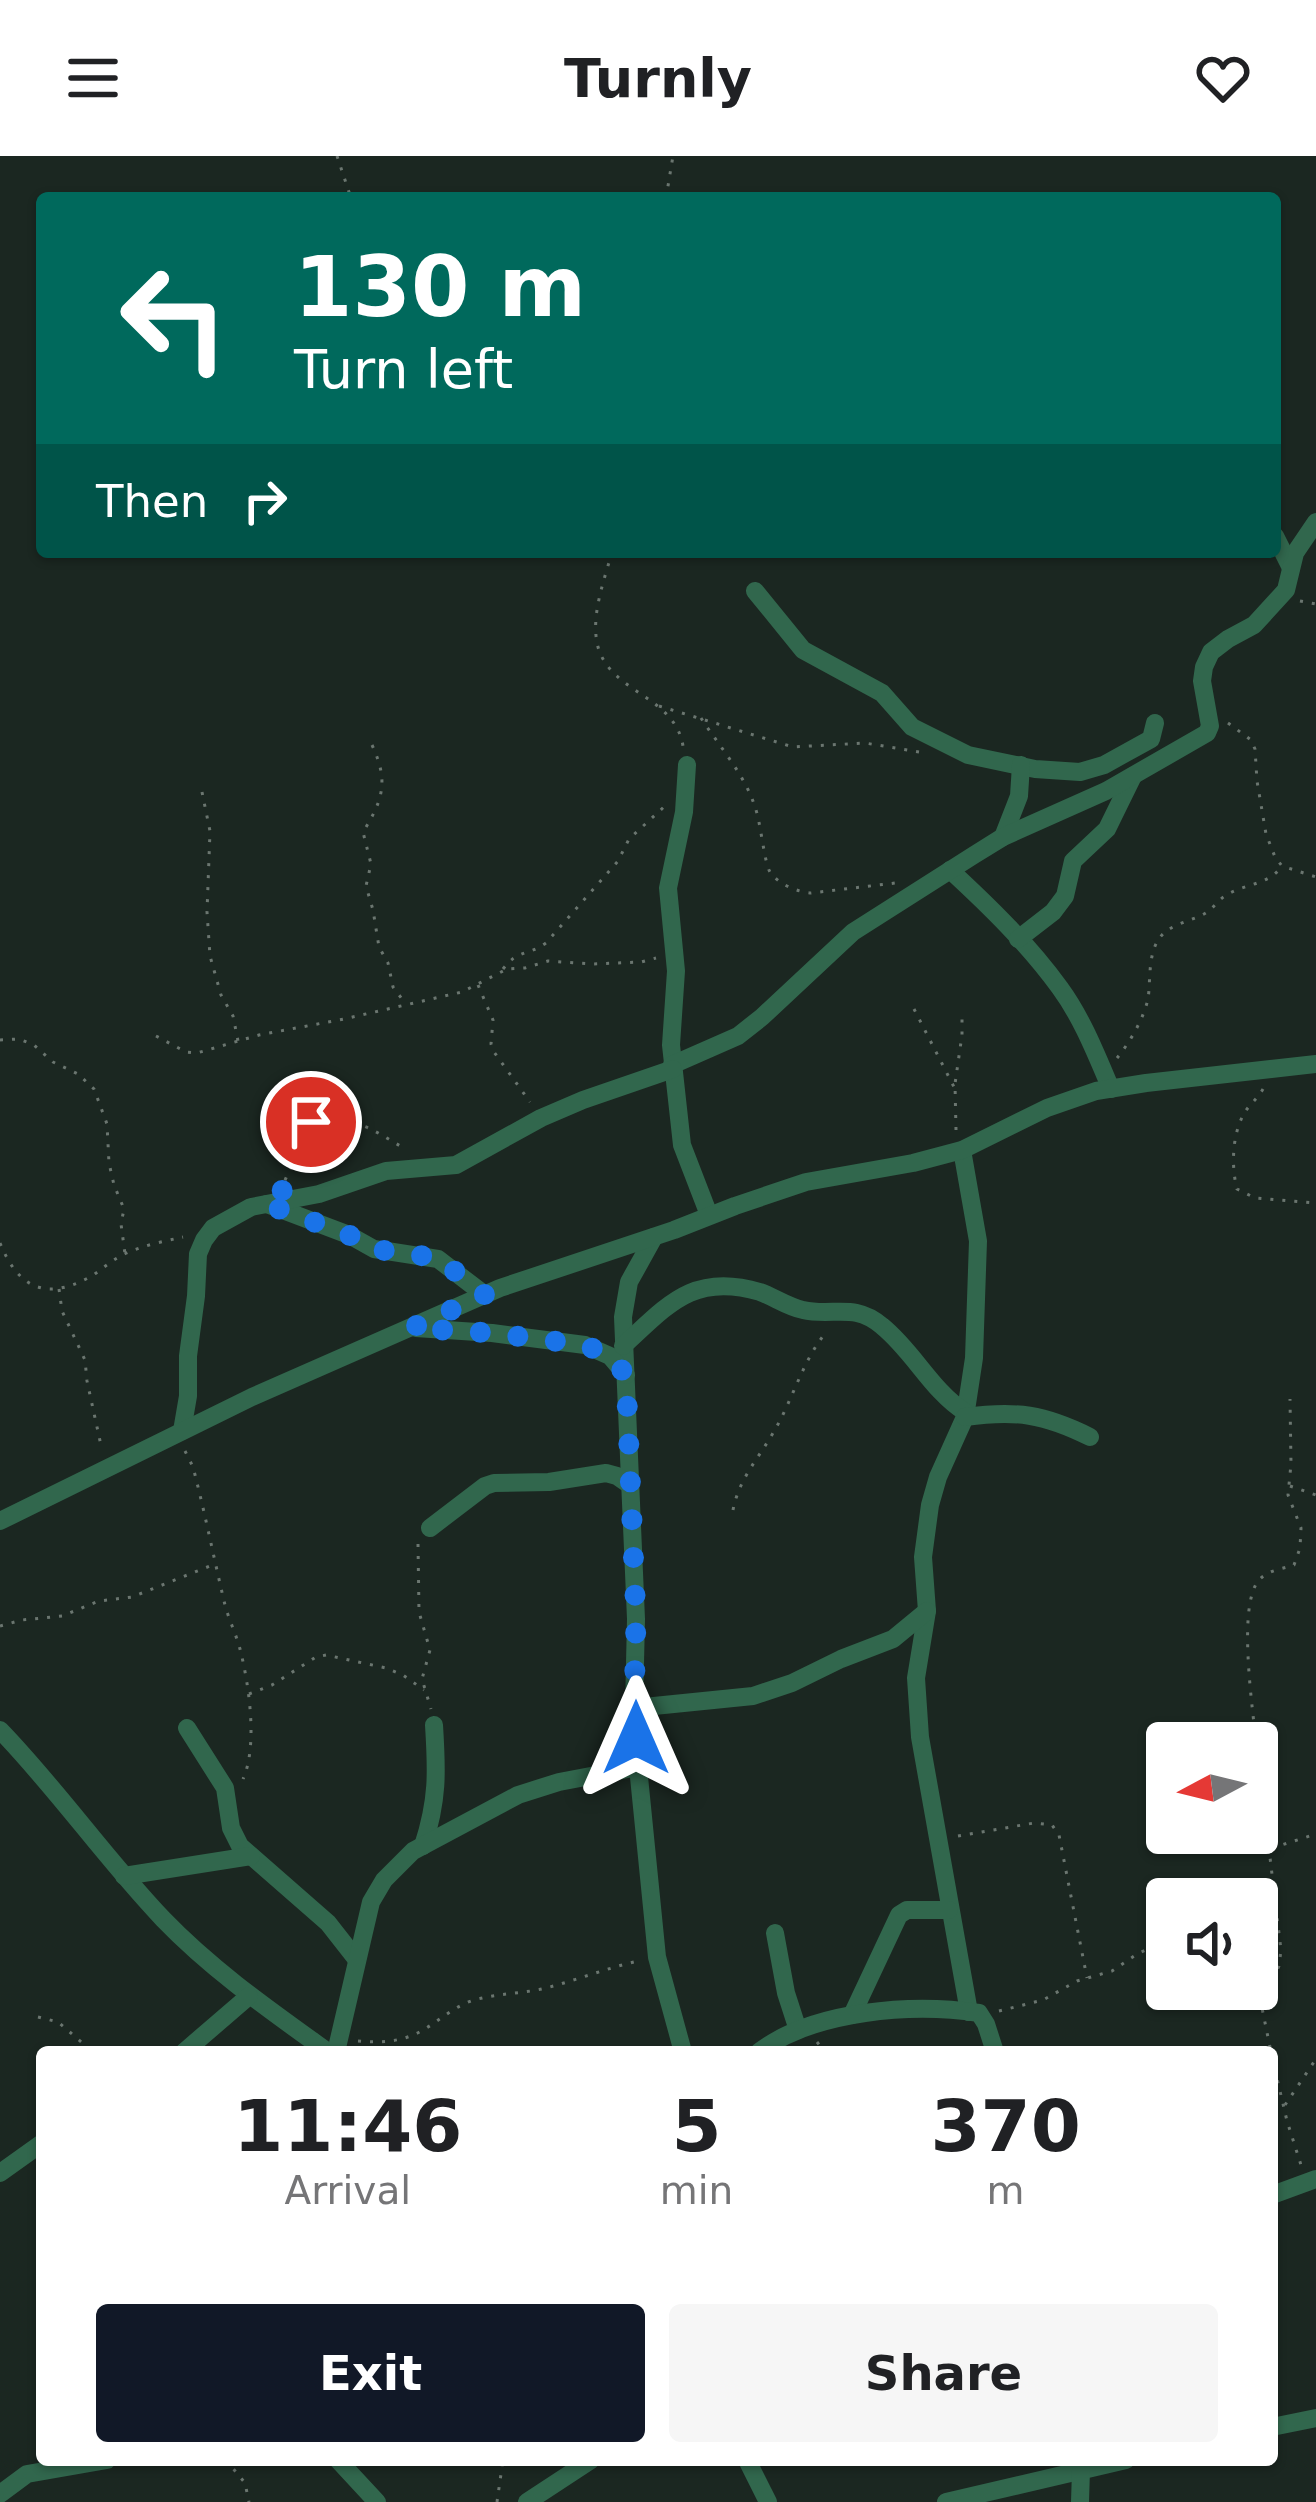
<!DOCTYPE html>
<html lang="en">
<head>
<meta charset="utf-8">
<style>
	body { margin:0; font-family:"DejaVu Sans",sans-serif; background:#f6f6f6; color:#202124; height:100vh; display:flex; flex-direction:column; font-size:45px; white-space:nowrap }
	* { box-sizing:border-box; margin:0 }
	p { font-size:39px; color:#757577 }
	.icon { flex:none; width:66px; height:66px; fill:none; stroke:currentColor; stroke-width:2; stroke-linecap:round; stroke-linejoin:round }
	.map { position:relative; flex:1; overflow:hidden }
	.panel { position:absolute; left:36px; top:1890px; width:1242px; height:420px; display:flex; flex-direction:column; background:#fff; border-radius:12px; box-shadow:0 3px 9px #0004 }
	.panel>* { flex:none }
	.hud { position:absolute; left:36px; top:36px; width:1245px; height:366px; border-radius:12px; box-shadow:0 3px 9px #0004; background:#00695c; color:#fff; overflow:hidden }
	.needle { width:78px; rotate:263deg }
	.tools { position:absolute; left:1146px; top:1566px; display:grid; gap:24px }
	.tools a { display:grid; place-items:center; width:132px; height:132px; border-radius:12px; background:#fff; box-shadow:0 3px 9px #0004; font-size:60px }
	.pin { position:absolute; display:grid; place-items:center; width:102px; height:102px; color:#fff; margin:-51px; border:6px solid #fff; border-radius:50%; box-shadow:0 3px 12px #0007 }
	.me { position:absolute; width:132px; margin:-66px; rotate:0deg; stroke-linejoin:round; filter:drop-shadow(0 0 9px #0008) }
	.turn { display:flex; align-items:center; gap:42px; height:252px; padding:0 60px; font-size:54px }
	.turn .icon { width:156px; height:156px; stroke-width:2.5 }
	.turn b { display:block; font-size:84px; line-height:102px }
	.then { display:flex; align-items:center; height:114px; padding:0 60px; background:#0003; gap:24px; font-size:45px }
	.eta { display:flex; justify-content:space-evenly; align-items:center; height:204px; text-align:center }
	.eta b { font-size:72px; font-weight:700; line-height:84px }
	.button { display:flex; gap:24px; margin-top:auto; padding:24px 60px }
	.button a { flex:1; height:138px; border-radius:12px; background:#111827; color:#fff; font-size:48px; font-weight:700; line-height:138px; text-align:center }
	.button a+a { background:#f6f6f6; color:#202124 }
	header { display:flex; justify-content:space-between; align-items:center; height:156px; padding:0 60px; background:#fff; font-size:54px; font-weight:700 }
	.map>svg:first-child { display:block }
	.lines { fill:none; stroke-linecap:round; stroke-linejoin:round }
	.path { stroke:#6b7670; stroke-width:3; stroke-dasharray:3 9; stroke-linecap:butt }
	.minor { stroke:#31674d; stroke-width:18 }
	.route { stroke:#1a73e8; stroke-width:21; stroke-dasharray:0 37.8 }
</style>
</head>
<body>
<header><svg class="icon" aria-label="menu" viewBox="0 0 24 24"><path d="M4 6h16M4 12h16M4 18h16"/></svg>Turnly<svg class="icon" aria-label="heart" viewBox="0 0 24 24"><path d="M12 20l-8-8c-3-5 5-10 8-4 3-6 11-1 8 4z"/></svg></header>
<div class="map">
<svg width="1316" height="2346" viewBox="0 0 1316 2346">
	<rect width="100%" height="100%" fill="#1b2721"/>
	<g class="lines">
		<g class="path">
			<polyline points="337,0 351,42"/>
			<polyline points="666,42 673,0"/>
			<path d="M612,396c-8,29 -22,65 -14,95 13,46 77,49 85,99"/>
			<polyline points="1300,445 1316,448"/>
			<polyline points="659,550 793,591 865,587 919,596"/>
			<path d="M701,562c18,28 44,57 54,89 6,16 9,55 15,65 8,12 27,20 41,21l84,-10"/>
			<polyline points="1228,567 1251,584 1255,593 1257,625 1266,678 1275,701 1282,710 1316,721"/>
			<path d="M372,589c17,36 11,55 -9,87l8,32 -5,22 7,24 6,37 9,16 5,24 12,16"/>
			<polyline points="202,636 210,675 207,756 210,800 221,839 233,860 238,885"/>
			<path d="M503,813c15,-20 25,-13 43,-26l72,-82 11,-22 37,-34"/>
			<polyline points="478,829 493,864 491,888 494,896 530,946"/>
			<polyline points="914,853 954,931"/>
			<polyline points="156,880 186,896 197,897 259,879 344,863 462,836 507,813 525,812 548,805 592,808 641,806 656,802"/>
			<polyline points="0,884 19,883 34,889 53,906 78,918 94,933 107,968 109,1007 114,1029 124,1053 121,1068 125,1098"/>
			<path d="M1117,902c13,-16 26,-38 31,-59 3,-19 -1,-48 14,-64 10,-11 29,-14 42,-21 9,-5 13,-13 21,-18 19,-13 43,-10 57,-30"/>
			<path d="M1263,933c-5,9 -13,15 -18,23 -13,21 -14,54 -8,77l18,9 61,5"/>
			<polyline points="956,974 955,928 962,879 962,860"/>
			<path d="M285,1024l11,-24 5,-23 10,-11c47,-6 58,6 96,28"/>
			<path d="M0,1087c18,44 44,58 88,35 11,-6 20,-15 31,-21 19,-11 43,-15 64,-20"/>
			<polyline points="59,1133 62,1155 85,1204 87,1225 102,1294"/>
			<path d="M185,1295l8,16c12,46 21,92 32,138 4,15 11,29 15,44 9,35 18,97 3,130"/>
			<polyline points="1290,1330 1316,1339"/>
			<path d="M733,1354c6,-31 25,-51 40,-77 20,-33 29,-72 54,-102"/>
			<polyline points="418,1388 419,1456 430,1494 422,1523 431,1553"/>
			<polyline points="0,1470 22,1464 62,1460 99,1445 132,1441 215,1408"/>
			<polyline points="249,1538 272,1529 316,1501 326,1499 386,1512 403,1519 424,1534"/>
			<path d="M1256,1587c-3,-34 -19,-138 3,-163 9,-10 23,-11 35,-15l6,-17 1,-20 -13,-33 3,-31 -1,-65"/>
			<polyline points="1257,1596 1261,1664 1269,1693 1281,1794 1279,1810 1261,1847 1271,1896"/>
			<polyline points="958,1680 1034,1667 1052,1669 1059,1679 1087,1822"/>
			<polyline points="1272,1692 1316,1678"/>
			<polyline points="1257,1797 1279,1794"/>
			<polyline points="999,1855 1043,1844 1077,1825 1112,1815 1137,1798 1157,1789 1167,1789"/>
			<polyline points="38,1861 58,1866 93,1896"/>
			<path d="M358,1885c23,2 45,1 65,-11 16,-9 29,-22 48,-29 25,-8 51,-7 75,-13 31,-8 61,-20 92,-27"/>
			<polyline points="817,1886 825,1896"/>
			<polyline points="1272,1901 1287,1965 1301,2009"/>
			<polyline points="1285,1949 1316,1903"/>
			<polyline points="226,2304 245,2327 249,2346"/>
			<polyline points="497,2346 503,2304"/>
		</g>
		<g class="minor">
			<polyline points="1275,380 1291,412"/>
			<polyline points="755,435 803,494 882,537 912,571 968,599 1035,613 1080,616 1104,609 1151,583 1155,567"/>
			<polyline points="687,609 684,656 668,732 676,815 671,889 682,989 709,1059"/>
			<polyline points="1003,681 1019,640 1021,609"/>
			<path d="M950,714c39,36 79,75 110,118 22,30 36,66 51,101"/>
			<polyline points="1018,783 1053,756 1065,740 1073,705 1107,673 1133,620"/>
			<polyline points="672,909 738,880 762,861 853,776 974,699 1003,681 1106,635 1207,577 1210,570 1202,525 1204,511 1211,496 1228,483 1254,469 1286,434 1295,397 1316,366"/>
			<polyline points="962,994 978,1085 974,1202 965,1261 938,1321 930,1349 923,1401 927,1455 916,1522 920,1581 969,1856"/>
			<polyline points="267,1048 349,1079 374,1093 438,1103 485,1139"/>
			<polyline points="654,1081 629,1126 623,1161 636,1463 634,1552 638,1611 657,1801 683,1896"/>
			<polyline points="416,1172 492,1177 585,1189 610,1200 626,1219"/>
			<path d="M623,1190c45,-41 70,-74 137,-54 14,5 28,15 43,18 30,7 51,-8 79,16 32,26 49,64 83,86"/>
			<path d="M965,1261c51,-7 79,-3 125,20"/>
			<polyline points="182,1275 188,1240 188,1200 196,1140 198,1098 204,1084 213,1072 251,1051 319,1038 386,1015 456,1009 541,962 583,944 673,913"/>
			<polyline points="0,1365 252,1241 500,1132 674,1074 735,1050 806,1026 913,1007 962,994 1047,952 1096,935 1146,927 1316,908"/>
			<polyline points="430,1372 485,1330 494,1327 549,1326 606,1317 617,1320 630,1329"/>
			<polyline points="634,1552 753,1540 792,1527 841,1503 893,1483 927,1455"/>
			<polyline points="187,1572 225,1632 231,1672 240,1690 328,1767 357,1804"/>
			<path d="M0,1574c58,60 105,128 163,189 49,51 108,92 165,133"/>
			<path d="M423,1690c15,-46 14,-74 11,-121"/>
			<polyline points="124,1720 251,1700"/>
			<polyline points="775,1777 786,1837 798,1874"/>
			<polyline points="852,1859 899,1759 907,1754 949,1754"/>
			<polyline points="184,1896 249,1840"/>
			<polyline points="336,1896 371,1746 384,1724 413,1695 518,1639 559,1626 638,1611"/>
			<path d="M759,1896c55,-42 154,-49 220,-39l7,11 9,28"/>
			<polyline points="0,2017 42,1987"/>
			<polyline points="1272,2039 1316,2023"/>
			<polyline points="1272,2271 1316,2262"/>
			<polyline points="338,2304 377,2346"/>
			<polyline points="747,2304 768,2346"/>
			<polyline points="0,2338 27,2318 107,2304"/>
			<polyline points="527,2346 591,2304"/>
			<polyline points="946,2346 1126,2304"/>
			<polyline points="1080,2346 1081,2314"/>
		</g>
	</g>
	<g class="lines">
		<polyline class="route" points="311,966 301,977 296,1000 278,1045 266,1048 349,1079 374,1093 438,1102 485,1139 411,1172 492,1177 585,1189 610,1200 626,1219 636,1463 634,1552 636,1582"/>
	</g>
</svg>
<div class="tools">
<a><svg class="needle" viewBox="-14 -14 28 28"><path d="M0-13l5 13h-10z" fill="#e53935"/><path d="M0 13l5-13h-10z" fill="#757577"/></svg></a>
<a><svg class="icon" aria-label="sound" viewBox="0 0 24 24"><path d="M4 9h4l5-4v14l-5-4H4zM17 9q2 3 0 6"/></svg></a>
</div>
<div class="pin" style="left:311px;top:966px;background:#d93025"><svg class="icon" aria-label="arrive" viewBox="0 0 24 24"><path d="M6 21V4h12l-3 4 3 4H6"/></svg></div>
<svg class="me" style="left:636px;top:1582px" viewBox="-20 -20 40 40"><path d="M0-17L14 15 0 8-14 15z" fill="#1a73e8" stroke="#fff" stroke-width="4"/></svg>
<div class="hud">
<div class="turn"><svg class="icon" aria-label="left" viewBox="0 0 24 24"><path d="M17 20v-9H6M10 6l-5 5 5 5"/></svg><div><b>130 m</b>Turn left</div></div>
<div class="then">Then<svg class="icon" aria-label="right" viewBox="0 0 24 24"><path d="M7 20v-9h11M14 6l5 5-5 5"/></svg></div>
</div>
<section class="panel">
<div class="eta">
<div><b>11:46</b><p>Arrival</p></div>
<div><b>5</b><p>min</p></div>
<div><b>370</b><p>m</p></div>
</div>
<div class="button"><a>Exit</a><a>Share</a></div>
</section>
</div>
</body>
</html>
